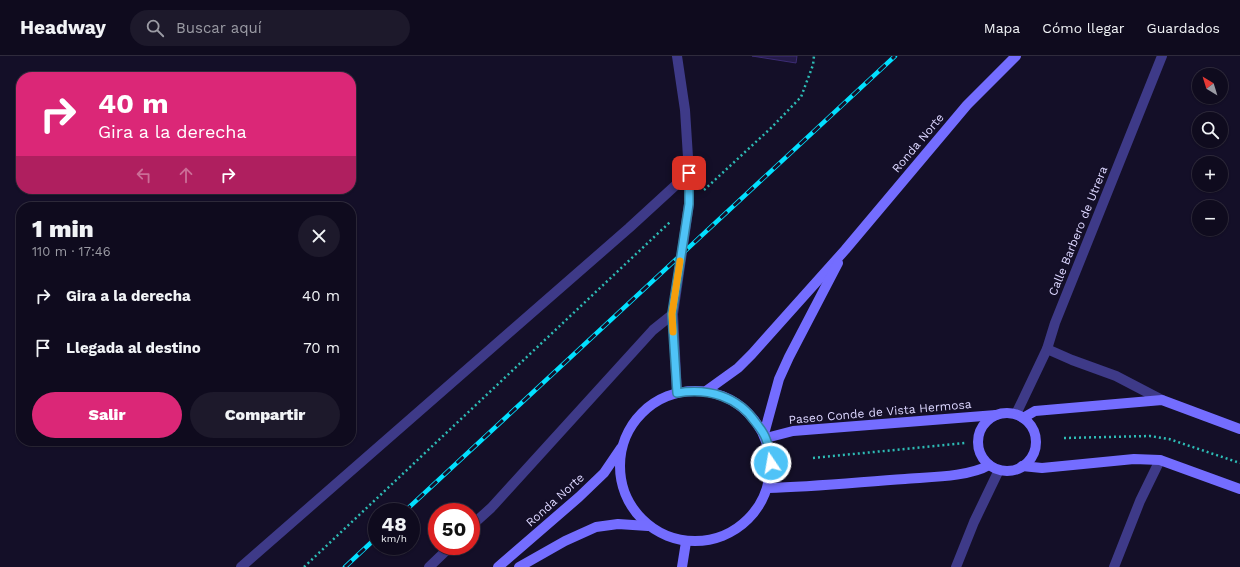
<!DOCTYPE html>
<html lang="es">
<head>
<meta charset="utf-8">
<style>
	body { margin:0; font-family:"Work Sans",sans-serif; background:#1d192b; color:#f1f3f6; height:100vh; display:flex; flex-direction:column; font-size:15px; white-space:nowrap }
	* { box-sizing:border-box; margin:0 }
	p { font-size:13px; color:#9b9ba4 }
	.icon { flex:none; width:22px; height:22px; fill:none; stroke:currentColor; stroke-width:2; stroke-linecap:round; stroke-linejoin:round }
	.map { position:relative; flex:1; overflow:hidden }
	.side { position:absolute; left:16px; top:146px; width:340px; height:244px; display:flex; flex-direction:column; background:#0f0b1e; border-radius:16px; box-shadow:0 1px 3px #0004,0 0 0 1px #2f2b3c }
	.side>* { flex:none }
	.guide { position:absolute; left:16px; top:16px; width:340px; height:122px; border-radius:16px; box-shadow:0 1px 3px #0004,0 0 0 1px #2f2b3c; background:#db2777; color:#fff; overflow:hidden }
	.needle { width:26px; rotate:322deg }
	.buttons { position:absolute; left:1192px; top:12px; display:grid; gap:8px }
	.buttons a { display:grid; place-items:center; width:36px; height:36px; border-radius:50%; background:#0f0b1e; box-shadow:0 1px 3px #0004,0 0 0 1px #2f2b3c; font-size:20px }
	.speed { position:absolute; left:368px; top:447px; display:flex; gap:8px; font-size:20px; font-weight:700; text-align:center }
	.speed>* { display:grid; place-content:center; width:52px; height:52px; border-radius:50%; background:#0f0b1e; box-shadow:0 1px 3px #0004,0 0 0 1px #2f2b3c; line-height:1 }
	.speed small { font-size:10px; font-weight:400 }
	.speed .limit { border:6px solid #d22; background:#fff; color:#111 }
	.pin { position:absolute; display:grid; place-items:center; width:34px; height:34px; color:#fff; margin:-17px; border-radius:8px; box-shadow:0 2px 6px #0006 }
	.me { position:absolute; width:44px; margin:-22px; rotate:348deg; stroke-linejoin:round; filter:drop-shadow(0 0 3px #0008) }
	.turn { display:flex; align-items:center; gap:14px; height:84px; padding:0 16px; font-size:18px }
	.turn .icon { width:52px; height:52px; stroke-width:2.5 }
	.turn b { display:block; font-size:28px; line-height:34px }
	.lanes { display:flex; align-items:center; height:38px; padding:0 16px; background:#0003; justify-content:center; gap:20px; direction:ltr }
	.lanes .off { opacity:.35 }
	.round { display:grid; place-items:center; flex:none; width:42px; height:42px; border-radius:21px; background:#1d192b }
	.head { display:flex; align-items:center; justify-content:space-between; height:68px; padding:0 16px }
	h1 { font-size:24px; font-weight:800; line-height:30px }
	.cta { display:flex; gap:8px; margin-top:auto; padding:8px 16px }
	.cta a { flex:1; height:46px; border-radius:24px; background:#db2777; color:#fff; font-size:16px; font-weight:800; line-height:46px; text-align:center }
	.cta a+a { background:#1d192b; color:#f1f3f6 }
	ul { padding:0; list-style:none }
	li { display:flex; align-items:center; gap:12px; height:52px; padding:0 16px }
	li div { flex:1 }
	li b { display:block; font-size:15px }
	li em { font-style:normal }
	header { display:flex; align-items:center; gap:24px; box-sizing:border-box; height:56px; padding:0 20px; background:#0f0b1e; border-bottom:1px solid #2f2b3c }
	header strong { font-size:19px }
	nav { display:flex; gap:22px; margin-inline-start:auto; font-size:14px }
	.search { width:280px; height:36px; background:#1d192b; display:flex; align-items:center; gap:10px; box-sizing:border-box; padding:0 14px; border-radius:22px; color:#9b9ba4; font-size:15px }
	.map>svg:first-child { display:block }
	.building { fill:#251b49; stroke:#3d2d75 }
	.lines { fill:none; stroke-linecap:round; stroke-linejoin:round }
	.path { stroke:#2ebcb6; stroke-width:2.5; stroke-dasharray:2 3; stroke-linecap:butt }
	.street { stroke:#3e3a88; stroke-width:10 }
	.secondary { stroke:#746dff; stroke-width:10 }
	.rail-casing { stroke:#02e0ff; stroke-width:4.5 }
	.rail { stroke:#140f28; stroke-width:3; stroke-dasharray:9; stroke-linecap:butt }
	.route-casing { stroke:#337fa1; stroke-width:10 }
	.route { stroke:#4fc3f7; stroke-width:7 }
	.slow { stroke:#f59e0b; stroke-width:7 }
	.labels { text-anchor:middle; stroke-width:3.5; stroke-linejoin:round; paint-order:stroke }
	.street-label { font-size:12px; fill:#dcd6ff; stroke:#140f28 }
</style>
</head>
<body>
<header>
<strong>Headway</strong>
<div class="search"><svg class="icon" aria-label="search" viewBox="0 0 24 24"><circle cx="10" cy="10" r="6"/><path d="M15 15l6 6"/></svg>Buscar aquí</div>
<nav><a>Mapa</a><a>Cómo llegar</a><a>Guardados</a></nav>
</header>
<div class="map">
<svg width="1240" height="511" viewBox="0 0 1240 511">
	<rect width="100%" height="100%" fill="#140f28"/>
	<polygon class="building" points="752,0 797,0 796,7"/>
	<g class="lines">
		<g class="path">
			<polyline points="704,134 771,72 801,41 813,9 814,0"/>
			<polyline points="1064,382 1150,380 1169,383 1240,407"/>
			<polyline points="813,402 965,387"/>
			<polyline points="304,511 670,166"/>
		</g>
		<g class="street">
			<polyline points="677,0 685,54 689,117 689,148 673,258 677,337"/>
			<polyline points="1047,293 1072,304 1116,320 1162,344"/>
			<polyline points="1016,358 1047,293 1055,267 1162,0"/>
			<polyline points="471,470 491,452 653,274 673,258"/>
			<polyline points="241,511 629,172 689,117"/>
			<polyline points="429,511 451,490"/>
			<polyline points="956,511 974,466 999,414"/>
			<polyline points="1114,511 1140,445 1160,404"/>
		</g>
		<g class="secondary">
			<circle cx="695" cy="410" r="75"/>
			<polyline points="706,335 738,312 752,298 845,194 967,49 1016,0"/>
			<circle cx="1007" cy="386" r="29"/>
			<polyline points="1023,362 1035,355 1162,344 1240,373"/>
			<polyline points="764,378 779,323 789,301 838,207"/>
			<polyline points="766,382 793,375 996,359"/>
			<polyline points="1022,410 1042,412 1134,403 1160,404 1240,433"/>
			<path d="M768,432c46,-1 92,-6 137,-9 24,-2 64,-2 84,-14"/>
			<polyline points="498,511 579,441 604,417 621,392"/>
			<polyline points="519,511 565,485 596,471 618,468 648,470"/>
			<polyline points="682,511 686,486"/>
		</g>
		<g class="rail-casing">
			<g id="rail">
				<polyline points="404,456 895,0"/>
				<polyline points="345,511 377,481"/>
			</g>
		</g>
		<use href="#rail" class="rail"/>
	</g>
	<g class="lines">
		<g class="route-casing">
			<path id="route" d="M689,117v31l-17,110 5,79c31,-5 61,3 79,30 4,5 8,10 10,16 3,7 4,16 5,24"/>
		</g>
		<use href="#route" class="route"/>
		<polyline class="slow" points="673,276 672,258 680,205"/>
	</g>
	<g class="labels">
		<g class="street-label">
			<text transform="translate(918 87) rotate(-50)" y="4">Ronda Norte</text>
			<text transform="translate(1078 175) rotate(-68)" y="4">Calle Barbero de Utrera</text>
			<text transform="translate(880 356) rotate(-5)" y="4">Paseo Conde de Vista Hermosa</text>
			<text transform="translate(555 444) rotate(-42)" y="4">Ronda Norte</text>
		</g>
	</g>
</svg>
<div class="buttons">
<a><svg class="needle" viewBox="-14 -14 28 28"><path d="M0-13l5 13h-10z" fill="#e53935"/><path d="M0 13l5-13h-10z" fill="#9b9ba4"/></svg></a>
<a><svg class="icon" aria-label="search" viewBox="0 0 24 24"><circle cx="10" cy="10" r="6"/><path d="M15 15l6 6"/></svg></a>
<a>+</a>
<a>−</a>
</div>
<div class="speed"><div>48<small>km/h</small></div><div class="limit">50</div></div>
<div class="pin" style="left:689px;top:117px;background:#d93025"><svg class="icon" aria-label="arrive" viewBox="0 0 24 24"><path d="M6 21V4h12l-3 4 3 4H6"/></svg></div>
<svg class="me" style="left:771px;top:407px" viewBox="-20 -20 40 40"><circle r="17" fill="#4fc3f7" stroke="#fff" stroke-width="3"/><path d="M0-11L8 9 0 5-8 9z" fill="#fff"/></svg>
<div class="guide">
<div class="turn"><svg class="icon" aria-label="right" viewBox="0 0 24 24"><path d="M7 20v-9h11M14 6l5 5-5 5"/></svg><div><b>40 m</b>Gira a la derecha</div></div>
<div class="lanes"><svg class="icon off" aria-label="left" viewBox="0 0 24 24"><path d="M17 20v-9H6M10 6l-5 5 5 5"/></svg><svg class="icon off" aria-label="ahead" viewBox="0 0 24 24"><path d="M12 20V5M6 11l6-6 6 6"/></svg><svg class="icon" aria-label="right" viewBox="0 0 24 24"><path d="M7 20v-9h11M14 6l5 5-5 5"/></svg></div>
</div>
<section class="side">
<div class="head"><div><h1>1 min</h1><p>110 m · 17:46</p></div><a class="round"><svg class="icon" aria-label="close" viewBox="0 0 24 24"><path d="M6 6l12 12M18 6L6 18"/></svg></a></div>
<ul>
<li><svg class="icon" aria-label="right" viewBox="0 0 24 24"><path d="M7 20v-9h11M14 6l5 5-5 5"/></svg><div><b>Gira a la derecha</b></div><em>40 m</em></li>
<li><svg class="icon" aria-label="arrive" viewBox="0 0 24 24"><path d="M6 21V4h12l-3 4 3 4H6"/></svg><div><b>Llegada al destino</b></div><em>70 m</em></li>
</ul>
<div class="cta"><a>Salir</a><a>Compartir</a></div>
</section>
</div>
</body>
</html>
